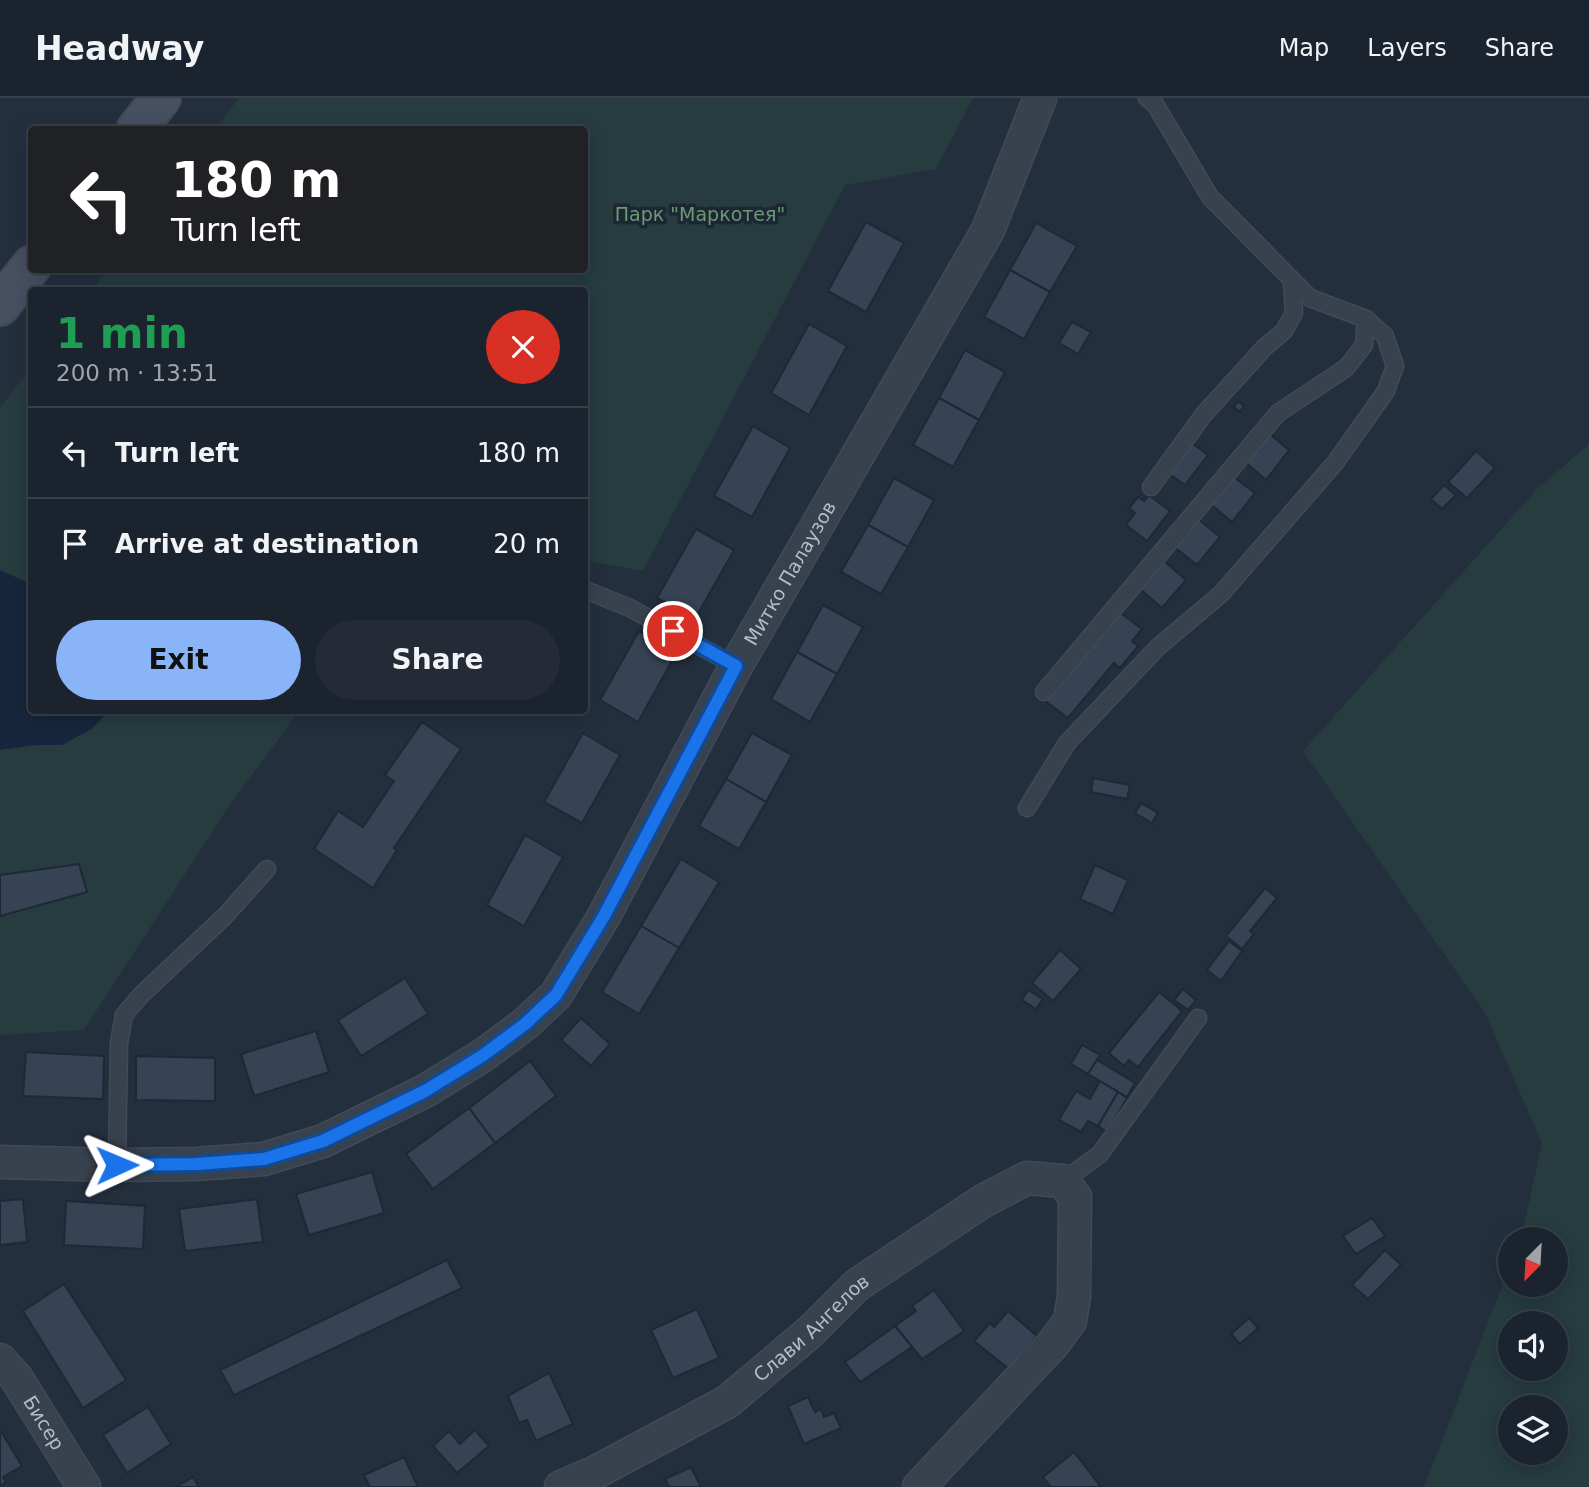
<!DOCTYPE html>
<html lang="en">
<head>
<meta charset="utf-8">
<style>
	body { margin:0; font-family:"DejaVu Sans",sans-serif; background:#242b36; color:#f1f3f6; height:100vh; display:flex; flex-direction:column; font-size:26px; white-space:nowrap }
	* { box-sizing:border-box; margin:0 }
	p { font-size:23px; color:#a0a4aa }
	.icon { flex:none; width:38px; height:38px; fill:none; stroke:currentColor; stroke-width:2; stroke-linecap:round; stroke-linejoin:round }
	.map { position:relative; flex:1; overflow:hidden }
	.panel { position:absolute; left:28px; top:189px; width:560px; height:427px; display:flex; flex-direction:column; background:#1b232e; border-radius:7px; box-shadow:0 4px 18px #0003,0 0 0 2px #39404a }
	.panel>* { flex:none }
	.top-card { position:absolute; left:28px; top:28px; width:560px; height:147px; border-radius:7px; box-shadow:0 4px 18px #0003,0 0 0 2px #39404a; background:#202124; color:#fff; overflow:hidden }
	.needle { width:46px; rotate:204deg }
	.tools { position:absolute; left:1498px; top:1129px; display:grid; gap:14px }
	.tools a { display:grid; place-items:center; width:70px; height:70px; border-radius:50%; background:#1b232e; box-shadow:0 4px 18px #0003,0 0 0 2px #39404a; font-size:35px }
	.pin { position:absolute; display:grid; place-items:center; width:60px; height:60px; color:#fff; margin:-30px; border:4px solid #fff; border-radius:50%; box-shadow:0 2px 7px #0007 }
	.me { position:absolute; width:77px; margin:-38px; rotate:89deg; stroke-linejoin:round; filter:drop-shadow(0 0 5px #0008) }
	.turn { display:flex; align-items:center; gap:24px; height:147px; padding:0 28px; font-size:32px }
	.turn .icon { width:91px; height:91px; stroke-width:2.5 }
	.turn b { display:block; font-size:49px; line-height:60px }
	.round { display:grid; place-items:center; flex:none; width:74px; height:74px; border-radius:37px; background:#242b36 }
	.overview { display:flex; align-items:center; justify-content:space-between; height:119px; padding:0 28px }
	h1 { font-size:42px; font-weight:700; line-height:52px; color:#1e9e55 }
	.button { display:flex; gap:14px; margin-top:auto; padding:14px 28px }
	.button a { flex:1; height:80px; border-radius:42px; background:#8ab4f8; color:#111; font-size:28px; font-weight:700; line-height:80px; text-align:center }
	.button a+a { background:#242b36; color:#f1f3f6 }
	ul { padding:0; list-style:none }
	li { display:flex; align-items:center; gap:21px; height:91px; padding:0 28px; border-top:2px solid #39404a }
	li div { flex:1 }
	li b { display:block; font-size:26px }
	li em { font-style:normal }
	header { display:flex; align-items:center; gap:42px; box-sizing:border-box; height:98px; padding:0 35px; background:#1b232e; border-bottom:2px solid #39404a }
	header strong { font-size:33px }
	nav { display:flex; gap:38px; margin-inline-start:auto; font-size:24px }
	.map>svg:first-child { display:block }
	.green { fill:#263c3f; fill-rule:evenodd }
	.water { fill:#17263c }
	.building { fill:#364354; stroke:#1f2835; stroke-width:2 }
	.lines { fill:none; stroke-linecap:round; stroke-linejoin:round }
	.lane-casing { stroke:#414a57; stroke-width:19 }
	.street-casing { stroke:#414a57; stroke-width:35 }
	.secondary-casing { stroke:#414a57; stroke-width:42 }
	.lane { stroke:#38414e; stroke-width:16 }
	.street { stroke:#38414e; stroke-width:32 }
	.secondary { stroke:#465061; stroke-width:38 }
	.route-casing { stroke:#114b97; stroke-width:18 }
	.route { stroke:#1a73e8; stroke-width:12 }
	.labels { text-anchor:middle; stroke-width:7; stroke-linejoin:round; paint-order:stroke }
	.park-label { font-size:19px; fill:#6b9a76; stroke:#1d2633 }
	.street-label { font-size:19px; fill:#b4bcc9; stroke:#1d2633 }
</style>
</head>
<body>
<header>
<strong>Headway</strong>
<nav><a>Map</a><a>Layers</a><a>Share</a></nav>
</header>
<div class="map">
<svg width="1589" height="1389" viewBox="0 0 1589 1389">
	<rect width="100%" height="100%" fill="#242f3e"/>
	<g class="green">
		<polygon points="239,0 973,0 936,71 845,87 643,473 585,462 584,192 91,192 107,172 584,172 584,32 215,31"/>
		<polygon points="31,269 32,612 299,613 229,708 84,932 0,937 0,310"/>
		<path d="M1589,346v1043h-165l86,-221v18h46v-45h-35l21,-96 -57,-130 -182,-262 235,-263zM1510,1225h46v45h-46zM1556,1309v45h-46v-45z"/>
	</g>
	<polygon class="water" points="0,472 31,486 32,612 109,613 92,631 62,647 36,647 0,652"/>
	<g class="building">
		<polygon points="866,124 904,145 866,214 828,193"/>
		<polygon points="1036,125 1077,148 1050,194 1010,172"/>
		<polygon points="1010,172 1050,194 1024,241 984,219"/>
		<polygon points="1072,224 1091,234 1078,256 1059,245"/>
		<polygon points="809,226 847,248 809,317 771,295"/>
		<polygon points="965,252 1005,274 979,322 939,300"/>
		<polygon points="939,300 979,322 953,369 913,347"/>
		<polygon points="1238,303 1244,308 1240,314 1234,309"/>
		<polygon points="753,328 790,350 752,419 714,398"/>
		<polygon points="1266,333 1289,352 1266,382 1243,362"/>
		<polygon points="1189,343 1208,357 1185,387 1166,374"/>
		<polygon points="1476,353 1495,370 1467,400 1448,384"/>
		<polygon points="1231,377 1255,395 1232,424 1209,405"/>
		<polygon points="894,380 934,402 908,449 868,427"/>
		<polygon points="1444,387 1456,397 1442,411 1431,401"/>
		<polygon points="1149,397 1170,413 1147,443 1126,427 1135,415 1129,410 1138,399 1144,403"/>
		<polygon points="1197,420 1220,439 1197,467 1173,448"/>
		<polygon points="868,427 908,449 881,496 841,474"/>
		<polygon points="696,431 734,452 695,521 657,500"/>
		<polygon points="1163,462 1186,482 1162,510 1139,490"/>
		<polygon points="823,507 863,529 837,576 797,554"/>
		<polygon points="1118,513 1142,531 1132,543 1138,548 1120,570 1114,565 1068,620 1044,602"/>
		<polygon points="639,533 677,554 638,624 600,602"/>
		<polygon points="797,554 837,576 810,624 771,601"/>
		<polygon points="422,624 461,651 394,750 397,752 373,790 314,751 338,713 363,729 394,683 385,677"/>
		<polygon points="583,635 620,657 582,725 544,704"/>
		<polygon points="752,635 792,657 766,704 726,681"/>
		<polygon points="1093,680 1130,687 1127,701 1091,694"/>
		<polygon points="726,681 766,704 739,751 699,728"/>
		<polygon points="1141,705 1158,715 1152,725 1135,715"/>
		<polygon points="525,737 563,759 524,828 487,807"/>
		<polygon points="681,761 719,784 679,850 641,828"/>
		<polygon points="79,766 87,794 0,818 0,777"/>
		<polygon points="1095,767 1128,782 1113,816 1080,801"/>
		<polygon points="1265,790 1277,800 1250,833 1254,836 1242,851 1226,838"/>
		<polygon points="641,828 679,850 639,916 602,894"/>
		<polygon points="1229,843 1242,853 1221,883 1207,872"/>
		<polygon points="1060,852 1081,871 1053,903 1032,885"/>
		<polygon points="405,880 428,916 361,958 338,922"/>
		<polygon points="1183,891 1196,902 1188,912 1174,902"/>
		<polygon points="1028,892 1043,901 1036,911 1022,902"/>
		<polygon points="1159,894 1182,913 1138,969 1129,962 1124,968 1109,955"/>
		<polygon points="581,920 610,946 591,968 561,942"/>
		<polygon points="316,933 329,974 254,998 241,956"/>
		<polygon points="1082,947 1100,957 1088,976 1071,966"/>
		<polygon points="26,954 104,958 103,1001 23,998"/>
		<polygon points="136,958 215,960 215,1003 136,1002"/>
		<polygon points="1097,962 1135,985 1127,999 1088,976"/>
		<polygon points="530,963 556,998 495,1045 469,1010"/>
		<polygon points="1100,983 1118,994 1098,1028 1088,1023 1081,1034 1059,1022 1076,993 1090,1001"/>
		<polygon points="1118,994 1127,1000 1107,1034 1098,1028"/>
		<polygon points="469,1010 495,1045 433,1091 406,1056"/>
		<polygon points="372,1074 384,1115 309,1137 296,1096"/>
		<polygon points="23,1101 27,1144 0,1147 0,1103"/>
		<polygon points="257,1101 263,1144 185,1153 179,1111"/>
		<polygon points="66,1103 145,1108 143,1151 64,1147"/>
		<polygon points="1372,1120 1385,1138 1356,1156 1343,1138"/>
		<polygon points="1385,1152 1401,1167 1368,1201 1352,1187"/>
		<polygon points="447,1162 462,1190 428,1206 234,1297 220,1272"/>
		<polygon points="64,1186 126,1282 83,1310 23,1213"/>
		<polygon points="934,1192 964,1233 922,1261 895,1228 916,1213 912,1208"/>
		<polygon points="697,1211 719,1260 673,1280 651,1232"/>
		<polygon points="1008,1213 1037,1238 1009,1271 974,1243 990,1225 994,1229"/>
		<polygon points="1249,1220 1258,1230 1240,1246 1231,1236"/>
		<polygon points="895,1228 912,1249 860,1284 845,1264"/>
		<polygon points="549,1275 573,1326 536,1343 527,1322 519,1325 508,1298"/>
		<polygon points="808,1299 815,1314 821,1311 824,1319 834,1315 841,1330 804,1346 788,1308"/>
		<polygon points="148,1309 171,1346 127,1375 103,1337"/>
		<polygon points="475,1332 489,1348 457,1375 433,1348 449,1333 460,1346"/>
		<polygon points="2,1335 22,1368 3,1379 6,1384 0,1388 0,1336"/>
		<polygon points="1074,1354 1101,1389 1051,1389 1043,1379"/>
		<polygon points="404,1359 418,1389 370,1389 364,1377"/>
		<polygon points="691,1369 701,1389 669,1389 665,1381"/>
		<polygon points="193,1379 199,1389 176,1389"/>
	</g>
	<g class="lines">
		<g class="lane-casing">
			<g id="lane">
				<polyline points="1151,389 1204,316 1265,249 1284,233 1294,215 1292,184"/>
				<polyline points="588,493 630,510 736,568"/>
				<polyline points="1044,594 1278,315 1346,270 1364,247 1366,221"/>
				<polyline points="1027,710 1067,645 1158,549 1221,496 1335,365 1386,293 1395,268 1385,238 1366,221 1310,200 1210,99 1155,6 1147,0"/>
				<polyline points="117,1067 119,945 124,917 140,898 225,818 267,771"/>
				<polyline points="1063,1083 1100,1056 1198,920"/>
			</g>
		</g>
		<g class="street-casing">
			<g id="street">
				<path id="s1" d="M0,1064l117,3 79,-1 68,-5 59,-18 102,-50 57,-35 43,-32 31,-29 48,-79 132,-250 252,-436 52,-132"/>
				<path id="s2" d="M0,1262l17,19 67,108"/>
				<path id="s3" d="M561,1389l35,-15 131,-70 83,-70 47,-47 126,-84 44,-23 36,3 12,16 -1,99 -4,25 -17,23 -134,143"/>
			</g>
		</g>
		<g class="secondary-casing">
			<g id="secondary">
				<polyline points="136,32 161,0"/>
				<polyline points="0,208 32,167"/>
			</g>
		</g>
		<use href="#lane" class="lane"/>
		<use href="#street" class="street"/>
		<use href="#secondary" class="secondary"/>
	</g>
	<g class="lines">
		<g class="route-casing">
			<polyline id="route" points="117,1067 197,1066 264,1061 323,1043 425,993 482,958 525,926 556,897 604,818 736,568 673,533"/>
		</g>
		<use href="#route" class="route"/>
	</g>
	<g class="labels">
		<g class="park-label">
			<text x="700" y="123">Парк "Маркотея"</text>
		</g>
		<g class="street-label">
			<text dy="7" stroke="none"><textPath href="#s1" startOffset="1085">Митко Палаузов</textPath></text>
			<text dy="7" stroke="none"><textPath href="#s3" startOffset="299">Слави Ангелов</textPath></text>
			<text dy="7" stroke="none"><textPath href="#s2" startOffset="77">Бисер</textPath></text>
		</g>
	</g>
</svg>
<div class="tools">
<a><svg class="needle" viewBox="-14 -14 28 28"><path d="M0-13l5 13h-10z" fill="#e53935"/><path d="M0 13l5-13h-10z" fill="#a0a4aa"/></svg></a>
<a><svg class="icon" aria-label="sound" viewBox="0 0 24 24"><path d="M4 9h4l5-4v14l-5-4H4zM17 9q2 3 0 6"/></svg></a>
<a><svg class="icon" aria-label="layers" viewBox="0 0 24 24"><path d="M12 4l9 5-9 5-9-5zM3 14l9 5 9-5"/></svg></a>
</div>
<div class="pin" style="left:673px;top:533px;background:#d93025"><svg class="icon" aria-label="arrive" viewBox="0 0 24 24"><path d="M6 21V4h12l-3 4 3 4H6"/></svg></div>
<svg class="me" style="left:117px;top:1067px" viewBox="-20 -20 40 40"><path d="M0-17L14 15 0 8-14 15z" fill="#1a73e8" stroke="#fff" stroke-width="4"/></svg>
<div class="top-card">
<div class="turn"><svg class="icon" aria-label="left" viewBox="0 0 24 24"><path d="M17 20v-9H6M10 6l-5 5 5 5"/></svg><div><b>180 m</b>Turn left</div></div>
</div>
<section class="panel">
<div class="overview"><div><h1>1 min</h1><p>200 m · 13:51</p></div><a class="round" style="background:#d93025;color:#fff"><svg class="icon" aria-label="close" viewBox="0 0 24 24"><path d="M6 6l12 12M18 6L6 18"/></svg></a></div>
<ul>
<li><svg class="icon" aria-label="left" viewBox="0 0 24 24"><path d="M17 20v-9H6M10 6l-5 5 5 5"/></svg><div><b>Turn left</b></div><em>180 m</em></li>
<li><svg class="icon" aria-label="arrive" viewBox="0 0 24 24"><path d="M6 21V4h12l-3 4 3 4H6"/></svg><div><b>Arrive at destination</b></div><em>20 m</em></li>
</ul>
<div class="button"><a>Exit</a><a>Share</a></div>
</section>
</div>
</body>
</html>
